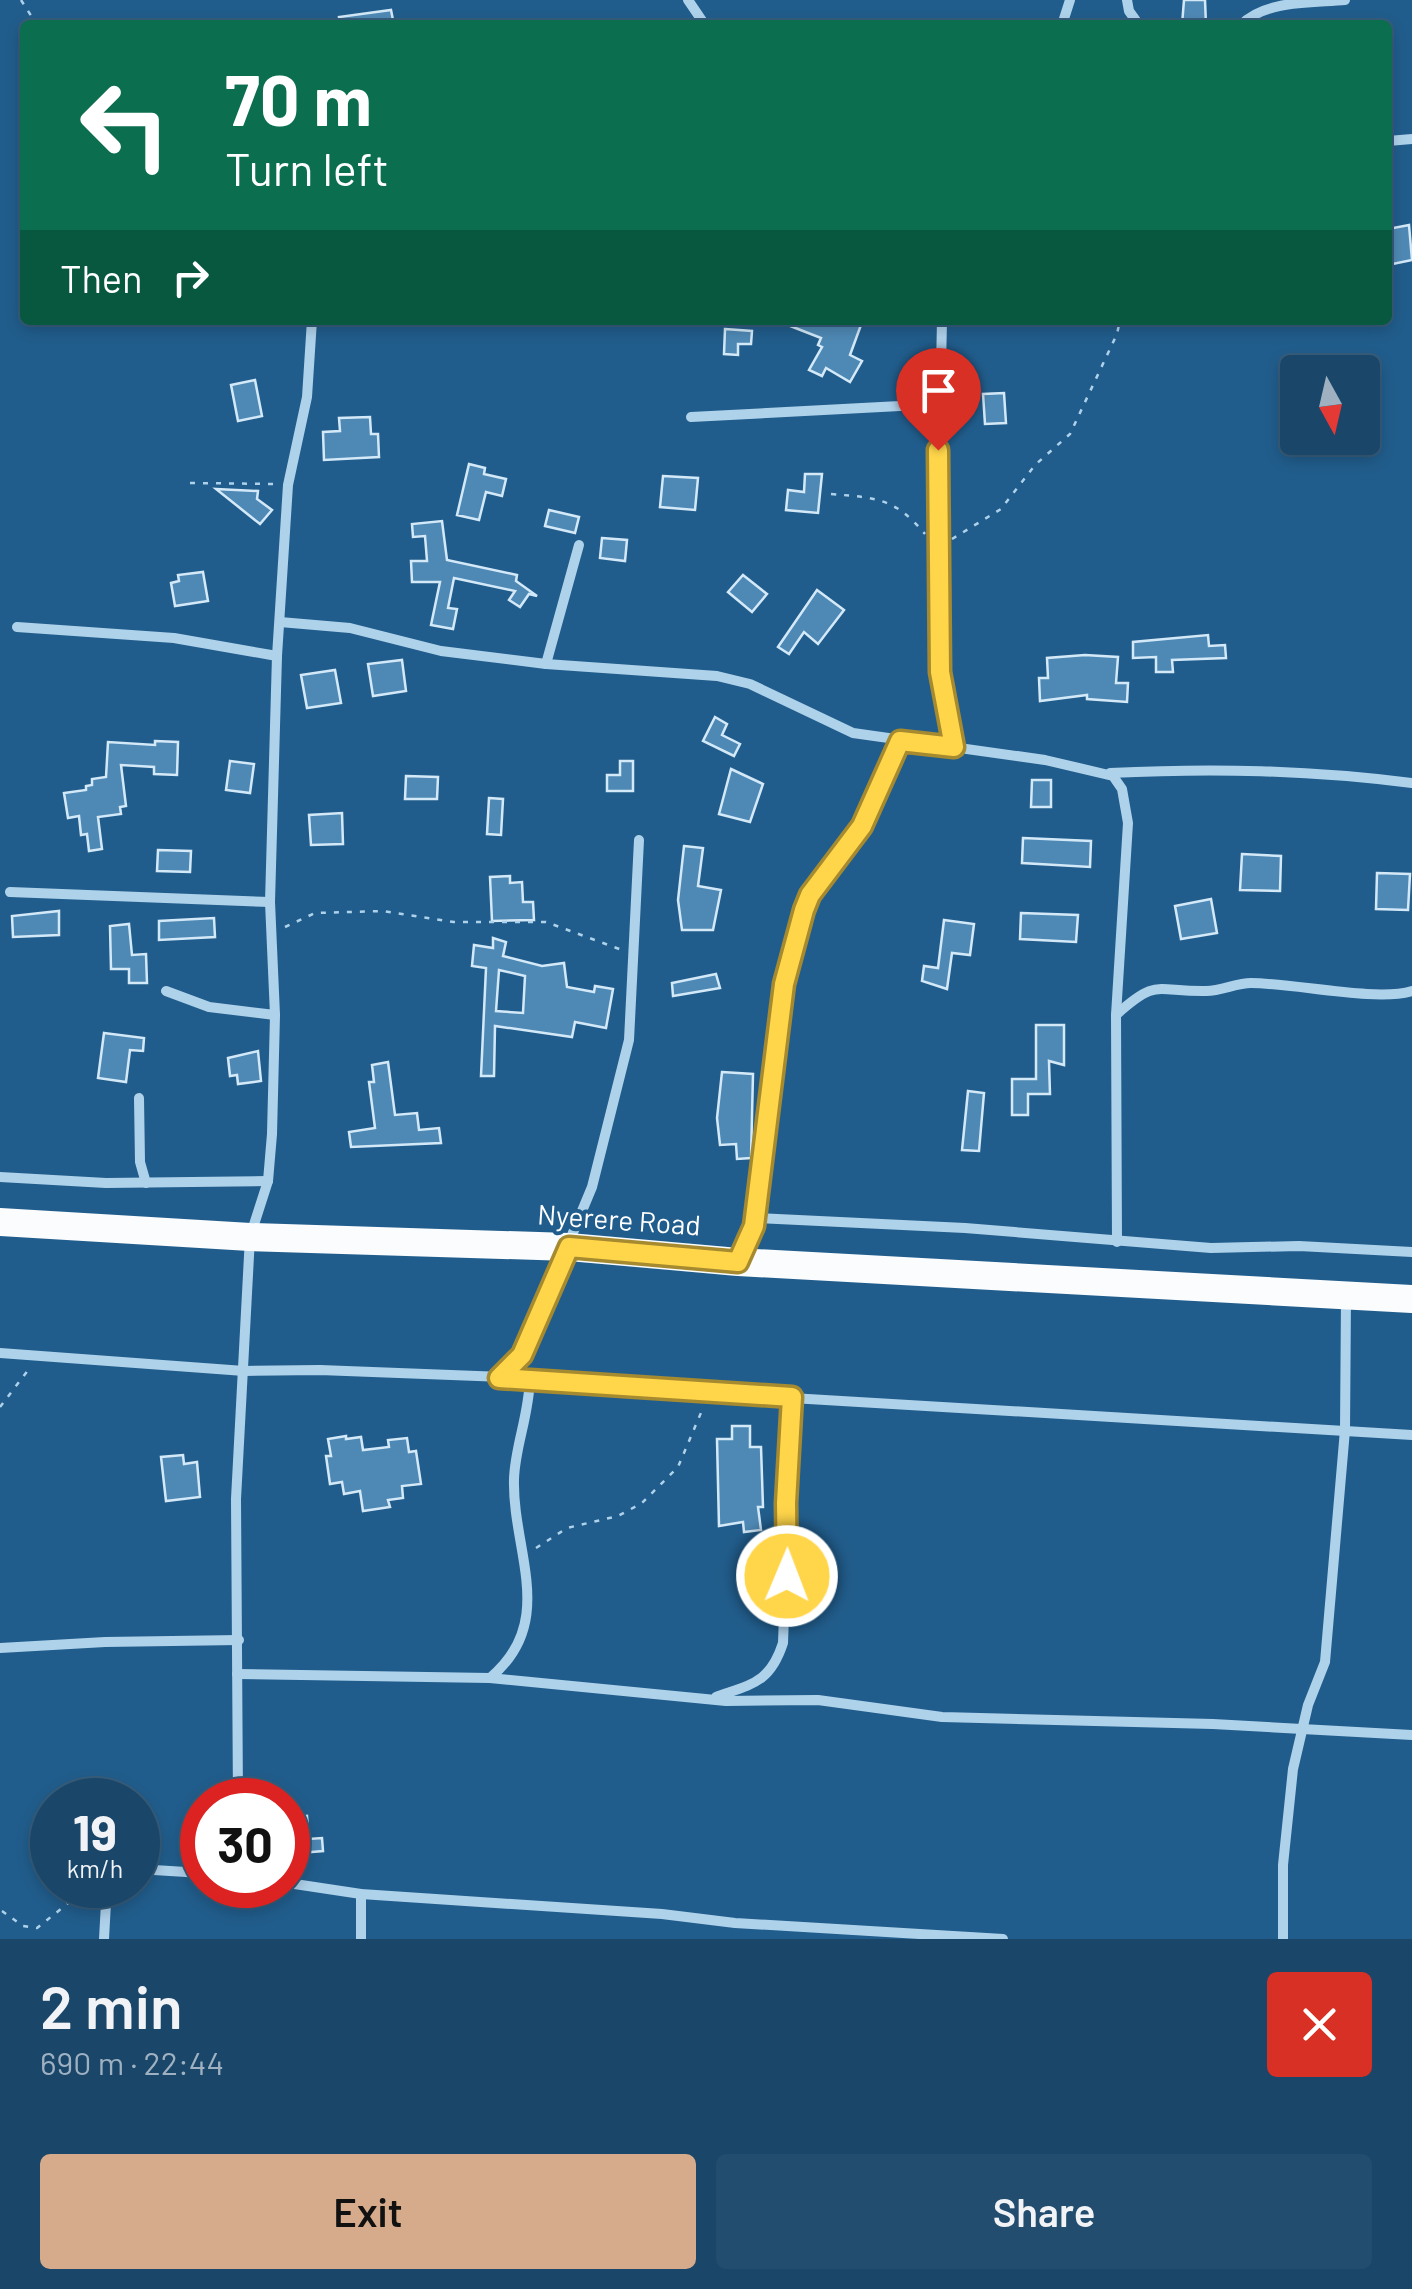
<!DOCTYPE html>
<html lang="en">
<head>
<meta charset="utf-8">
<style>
	body { margin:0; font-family:Barlow,sans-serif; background:#224d6f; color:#f1f3f6; height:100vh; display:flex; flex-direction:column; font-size:38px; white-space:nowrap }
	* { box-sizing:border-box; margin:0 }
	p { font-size:32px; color:#9fb1c0 }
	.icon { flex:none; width:55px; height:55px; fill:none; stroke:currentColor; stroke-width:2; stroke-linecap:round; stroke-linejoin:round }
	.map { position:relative; height:1939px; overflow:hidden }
	.drawer { display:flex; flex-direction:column; background:#194669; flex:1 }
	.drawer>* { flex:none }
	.top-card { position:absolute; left:20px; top:20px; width:1372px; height:305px; border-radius:10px; box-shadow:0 5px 15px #0003,0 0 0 2px #375e7d; background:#0b6e4f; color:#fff; overflow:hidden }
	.needle { width:65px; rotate:172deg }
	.tools { position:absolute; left:1280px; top:355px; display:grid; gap:20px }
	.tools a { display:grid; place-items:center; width:100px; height:100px; border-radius:10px; background:#194669; box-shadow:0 5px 15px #0003,0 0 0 2px #375e7d; font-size:50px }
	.speed { position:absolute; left:30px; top:1778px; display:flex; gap:20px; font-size:50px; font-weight:700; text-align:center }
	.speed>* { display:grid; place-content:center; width:130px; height:130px; border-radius:50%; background:#194669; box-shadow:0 5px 15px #0003,0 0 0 2px #375e7d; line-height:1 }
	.speed small { font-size:25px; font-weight:400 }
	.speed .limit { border:15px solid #d22; background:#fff; color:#111 }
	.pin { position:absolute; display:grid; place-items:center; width:85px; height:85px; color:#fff; margin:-102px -42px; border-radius:50% 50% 50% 0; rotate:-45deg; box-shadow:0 0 10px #0007 }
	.pin .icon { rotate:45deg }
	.me { position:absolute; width:110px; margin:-55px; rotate:1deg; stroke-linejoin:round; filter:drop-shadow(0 0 8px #0008) }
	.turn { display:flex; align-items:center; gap:35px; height:210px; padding:0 40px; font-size:45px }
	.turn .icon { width:130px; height:130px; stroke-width:2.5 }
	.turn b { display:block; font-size:70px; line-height:85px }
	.then { display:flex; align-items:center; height:95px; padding:0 40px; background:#0003; gap:20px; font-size:38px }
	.round { display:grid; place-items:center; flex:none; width:105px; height:105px; border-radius:10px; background:#224d6f }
	.head { display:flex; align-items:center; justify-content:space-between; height:170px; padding:0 40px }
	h1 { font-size:60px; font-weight:600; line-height:75px }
	.button { display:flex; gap:20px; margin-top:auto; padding:20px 40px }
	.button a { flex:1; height:115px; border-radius:10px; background:#d6ab8b; color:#111; font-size:40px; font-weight:600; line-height:115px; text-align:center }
	.button a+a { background:#224d6f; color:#f1f3f6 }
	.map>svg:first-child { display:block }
	.building { fill:#4e89b5; stroke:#d4e9f8; stroke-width:2.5; fill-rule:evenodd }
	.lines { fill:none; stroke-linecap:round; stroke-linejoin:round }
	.path { stroke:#afd2eb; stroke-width:2.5; stroke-dasharray:5 8; stroke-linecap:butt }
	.minor { stroke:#afd2eb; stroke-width:10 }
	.trunk { stroke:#fafcfe; stroke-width:28 }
	.route-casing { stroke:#a68a30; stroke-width:25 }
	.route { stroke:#ffd54a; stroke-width:18 }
	.labels { text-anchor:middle; stroke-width:8; stroke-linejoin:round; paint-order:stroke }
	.street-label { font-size:28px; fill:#fff; stroke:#215d8c }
</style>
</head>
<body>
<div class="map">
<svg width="1412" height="1939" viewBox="0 0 1412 1939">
	<rect width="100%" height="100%" fill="#215d8c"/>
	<g class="building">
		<polygon points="1184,0 1205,0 1206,25 1182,25"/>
		<polygon points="391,10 394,25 340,25 339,17"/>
		<polygon points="1409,225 1412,260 1388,265 1388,229"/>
		<polygon points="775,320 847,320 861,325 850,355 862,361 850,382 826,368 822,376 809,370 822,347 818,345 821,338"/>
		<polygon points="725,329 752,331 751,344 738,344 738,355 724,354"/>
		<polygon points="255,380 262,416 238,421 231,385"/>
		<polygon points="1004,393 1006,423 985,424 983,394"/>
		<polygon points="370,417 371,434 378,434 379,457 324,460 323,432 340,431 339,418"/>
		<polygon points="469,464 485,468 484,474 506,479 502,496 486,492 479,520 457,515"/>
		<polygon points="805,474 822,474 818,513 786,510 788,490 804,492"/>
		<polygon points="663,476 698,478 695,510 660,507"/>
		<polygon points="216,489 258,491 257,499 272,510 260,524"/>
		<polygon points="549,510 579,517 575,533 545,526"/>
		<polygon points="442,521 447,560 517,575 516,581 537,596 529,594 520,607 509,600 515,591 454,578 448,608 457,609 453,629 431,625 440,582 412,582 411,561 427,561 425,536 413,537 412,524"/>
		<polygon points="602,538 627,540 625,561 600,558"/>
		<polygon points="203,572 208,601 175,606 171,583 179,581 178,575"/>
		<polygon points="743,575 767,594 752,612 728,592"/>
		<polygon points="817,590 844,610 818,644 804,632 789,654 778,647"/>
		<polygon points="1208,635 1209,646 1225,645 1226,658 1172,660 1173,672 1156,672 1156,657 1133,658 1133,642"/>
		<polygon points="1085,655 1118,657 1116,683 1128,683 1127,702 1087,699 1087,695 1040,701 1039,678 1048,678 1047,658"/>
		<polygon points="402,660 406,691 373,696 368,664"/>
		<polygon points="335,670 341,703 307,708 301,675"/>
		<polygon points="715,717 727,724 722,735 740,744 734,756 703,741"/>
		<polygon points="155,741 178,742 177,775 154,774 154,767 121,765 126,806 120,807 121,814 98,817 102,849 89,851 87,834 81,835 79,816 68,818 64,793 86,790 86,786 92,785 92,779 106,777 108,742 155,745"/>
		<polygon points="230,761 254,764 250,793 226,790"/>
		<polygon points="620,761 633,761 633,791 607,791 607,775 620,775"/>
		<polygon points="731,769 763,784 750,822 719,814"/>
		<polygon points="406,776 438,777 437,799 405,799"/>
		<polygon points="1032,780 1051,780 1051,807 1031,807"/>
		<polygon points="489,798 503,799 501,835 487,834"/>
		<polygon points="342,813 343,844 311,845 309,815"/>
		<polygon points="1023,838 1091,841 1090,867 1022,863"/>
		<polygon points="684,846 703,848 698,886 721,890 713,930 682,930 678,900"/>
		<polygon points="158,850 191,851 190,872 157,871"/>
		<polygon points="1242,854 1281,856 1280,891 1240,890"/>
		<polygon points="1377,873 1410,874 1408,910 1376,909"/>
		<polygon points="510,876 510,883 522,882 523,902 533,902 534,920 492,921 490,877"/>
		<polygon points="1211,899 1217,933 1181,939 1175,906"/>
		<polygon points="59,911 59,935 13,937 12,916"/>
		<polygon points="1021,913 1078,915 1076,942 1020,939"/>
		<polygon points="214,918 215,937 159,940 159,921"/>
		<polygon points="944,920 974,924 970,955 952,953 947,989 922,981 924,966 938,968"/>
		<polygon points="129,924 132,955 146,954 147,983 129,983 129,969 111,969 110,926"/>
		<path d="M493,938l13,4 -3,14 39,10 22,-3 3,24 27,5 1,-6 18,3 -7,39 -31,-6 -3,15 -77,-11 -1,50h-13l5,-108 -14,-2 2,-21 19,3zM499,970l26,6 -2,37 -27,-2z"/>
		<polygon points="716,974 720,988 673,996 672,983"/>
		<polygon points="1036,1025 1064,1025 1064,1065 1049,1061 1050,1094 1028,1094 1028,1115 1012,1115 1012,1079 1036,1079"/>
		<polygon points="104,1033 144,1038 143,1051 130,1050 126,1082 98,1078"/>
		<polygon points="258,1051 261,1081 238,1084 237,1075 230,1076 228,1058"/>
		<polygon points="388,1062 395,1115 417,1113 419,1130 439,1128 441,1143 351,1147 349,1132 375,1128 369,1082 374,1082 372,1065"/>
		<polygon points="722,1072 753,1074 751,1158 737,1159 736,1144 720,1145 717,1118"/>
		<polygon points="968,1091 984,1093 979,1151 962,1150"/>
		<polygon points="732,1426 750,1426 750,1447 761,1447 763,1507 758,1507 761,1530 744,1532 743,1522 719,1526 717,1439 732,1439"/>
		<polygon points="346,1436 346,1439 361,1437 363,1450 389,1447 388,1440 407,1438 409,1452 416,1451 421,1484 402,1486 403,1498 388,1500 390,1507 363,1511 360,1491 344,1494 342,1482 330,1484 326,1456 331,1456 328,1439"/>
		<polygon points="183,1455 184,1464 197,1462 200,1497 166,1501 161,1457"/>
		<polygon points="307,1816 309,1839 322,1838 323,1851 288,1854 288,1818"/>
	</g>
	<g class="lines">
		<g class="path">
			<polyline points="21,0 37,25"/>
			<polyline points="190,483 276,484"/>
			<path d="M831,494c45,4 63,3 94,40"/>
			<polyline points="952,539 1001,509 1035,465 1070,434 1117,334 1120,320"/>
			<polyline points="285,927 315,913 383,911 454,922 546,922 622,950"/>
			<polyline points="0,1407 29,1369"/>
			<polyline points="536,1548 567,1528 618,1516 642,1503 678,1467 703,1408"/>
			<polyline points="2,1911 23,1926 37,1928 76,1897 93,1888"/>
		</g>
		<g class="minor">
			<polyline points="688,0 705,25"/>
			<polyline points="1127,0 1129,11 1139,25"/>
			<polyline points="1062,25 1070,0"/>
			<path d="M1241,25c24,-25 71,-22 104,-25"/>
			<polyline points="1388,141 1412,139"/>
			<polyline points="942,320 936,610 941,688 954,747"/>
			<polyline points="691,417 938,404"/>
			<polyline points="280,622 350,628 441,651 546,664 717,676 750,684 853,733 1045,760 1113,776 1122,789 1128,823 1116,1015 1117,1242"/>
			<polyline points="17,627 174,638 277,656"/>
			<polyline points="546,664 579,545"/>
			<path d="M1110,773c104,-5 198,-3 302,10"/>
			<polyline points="10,892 270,902"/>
			<polyline points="166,991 209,1007 275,1015"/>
			<path d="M1116,1015c42,-38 40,-23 90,-24 16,0 30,-8 45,-8 43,0 125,19 161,8"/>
			<polyline points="139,1098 140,1162 146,1183"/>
			<polyline points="0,1177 106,1183 268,1181"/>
			<polyline points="755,1218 965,1228 1211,1248 1299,1246 1412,1252"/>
			<polyline points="739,1261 754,1226 784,984 804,910 810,895 862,826 900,741"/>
			<polyline points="0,1353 244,1371 320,1370 530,1378 709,1393 1412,1435"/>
			<polyline points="499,1379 522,1355 592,1187 629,1040 639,840"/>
			<polyline points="0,1648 105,1642 239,1640"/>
			<polyline points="237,1674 490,1678 726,1701 818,1700 942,1717 1213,1724 1412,1735"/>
			<path d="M490,1678c68,-57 22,-127 24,-199 1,-33 15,-63 16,-101"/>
			<path d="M716,1697c36,-13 54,-14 67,-54l9,-246"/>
			<polyline points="238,1800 236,1499 250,1237 268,1181 272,1134 275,1015 270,902 277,656 288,485 307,397 312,320"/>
			<polyline points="138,1869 202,1873"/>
			<polyline points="288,1883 361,1894 662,1914 735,1923 1003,1939"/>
			<polyline points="104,1939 107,1885"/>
			<polyline points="361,1939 361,1894"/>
			<polyline points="1283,1939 1283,1865 1293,1769 1308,1705 1325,1662 1345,1430 1346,1297"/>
		</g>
		<polyline class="trunk" points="0,1222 250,1237 569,1247 738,1262 1412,1299"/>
	</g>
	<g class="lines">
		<g class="route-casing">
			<polyline id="route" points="787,1576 786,1503 792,1397 499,1378 522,1355 569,1247 738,1262 754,1226 784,984 804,910 810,895 862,826 900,741 954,747 940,672 938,450"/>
		</g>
		<use href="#route" class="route"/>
	</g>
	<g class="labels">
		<g class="street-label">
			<text transform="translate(619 1220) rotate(4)" y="10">Nyerere Road</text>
		</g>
	</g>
</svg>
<div class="tools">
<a><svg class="needle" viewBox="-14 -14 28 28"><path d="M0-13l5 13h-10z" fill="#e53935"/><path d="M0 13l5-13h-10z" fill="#9fb1c0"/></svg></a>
</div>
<div class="speed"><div>19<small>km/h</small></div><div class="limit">30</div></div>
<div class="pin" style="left:938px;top:450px;background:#d93025"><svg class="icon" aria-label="arrive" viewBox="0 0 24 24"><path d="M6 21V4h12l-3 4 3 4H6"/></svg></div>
<svg class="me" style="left:787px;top:1576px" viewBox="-20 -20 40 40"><circle r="17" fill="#ffd54a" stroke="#fff" stroke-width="3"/><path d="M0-11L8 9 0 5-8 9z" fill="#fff"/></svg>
<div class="top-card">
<div class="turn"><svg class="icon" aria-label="left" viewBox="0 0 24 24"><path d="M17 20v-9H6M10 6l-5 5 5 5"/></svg><div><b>70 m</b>Turn left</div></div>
<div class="then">Then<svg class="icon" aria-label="right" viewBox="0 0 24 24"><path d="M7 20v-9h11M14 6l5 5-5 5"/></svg></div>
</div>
</div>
<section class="drawer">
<div class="head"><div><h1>2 min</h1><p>690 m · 22:44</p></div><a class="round" style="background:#d93025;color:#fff"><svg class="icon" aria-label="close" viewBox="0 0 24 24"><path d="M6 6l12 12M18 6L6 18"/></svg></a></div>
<div class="button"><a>Exit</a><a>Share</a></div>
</section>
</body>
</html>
